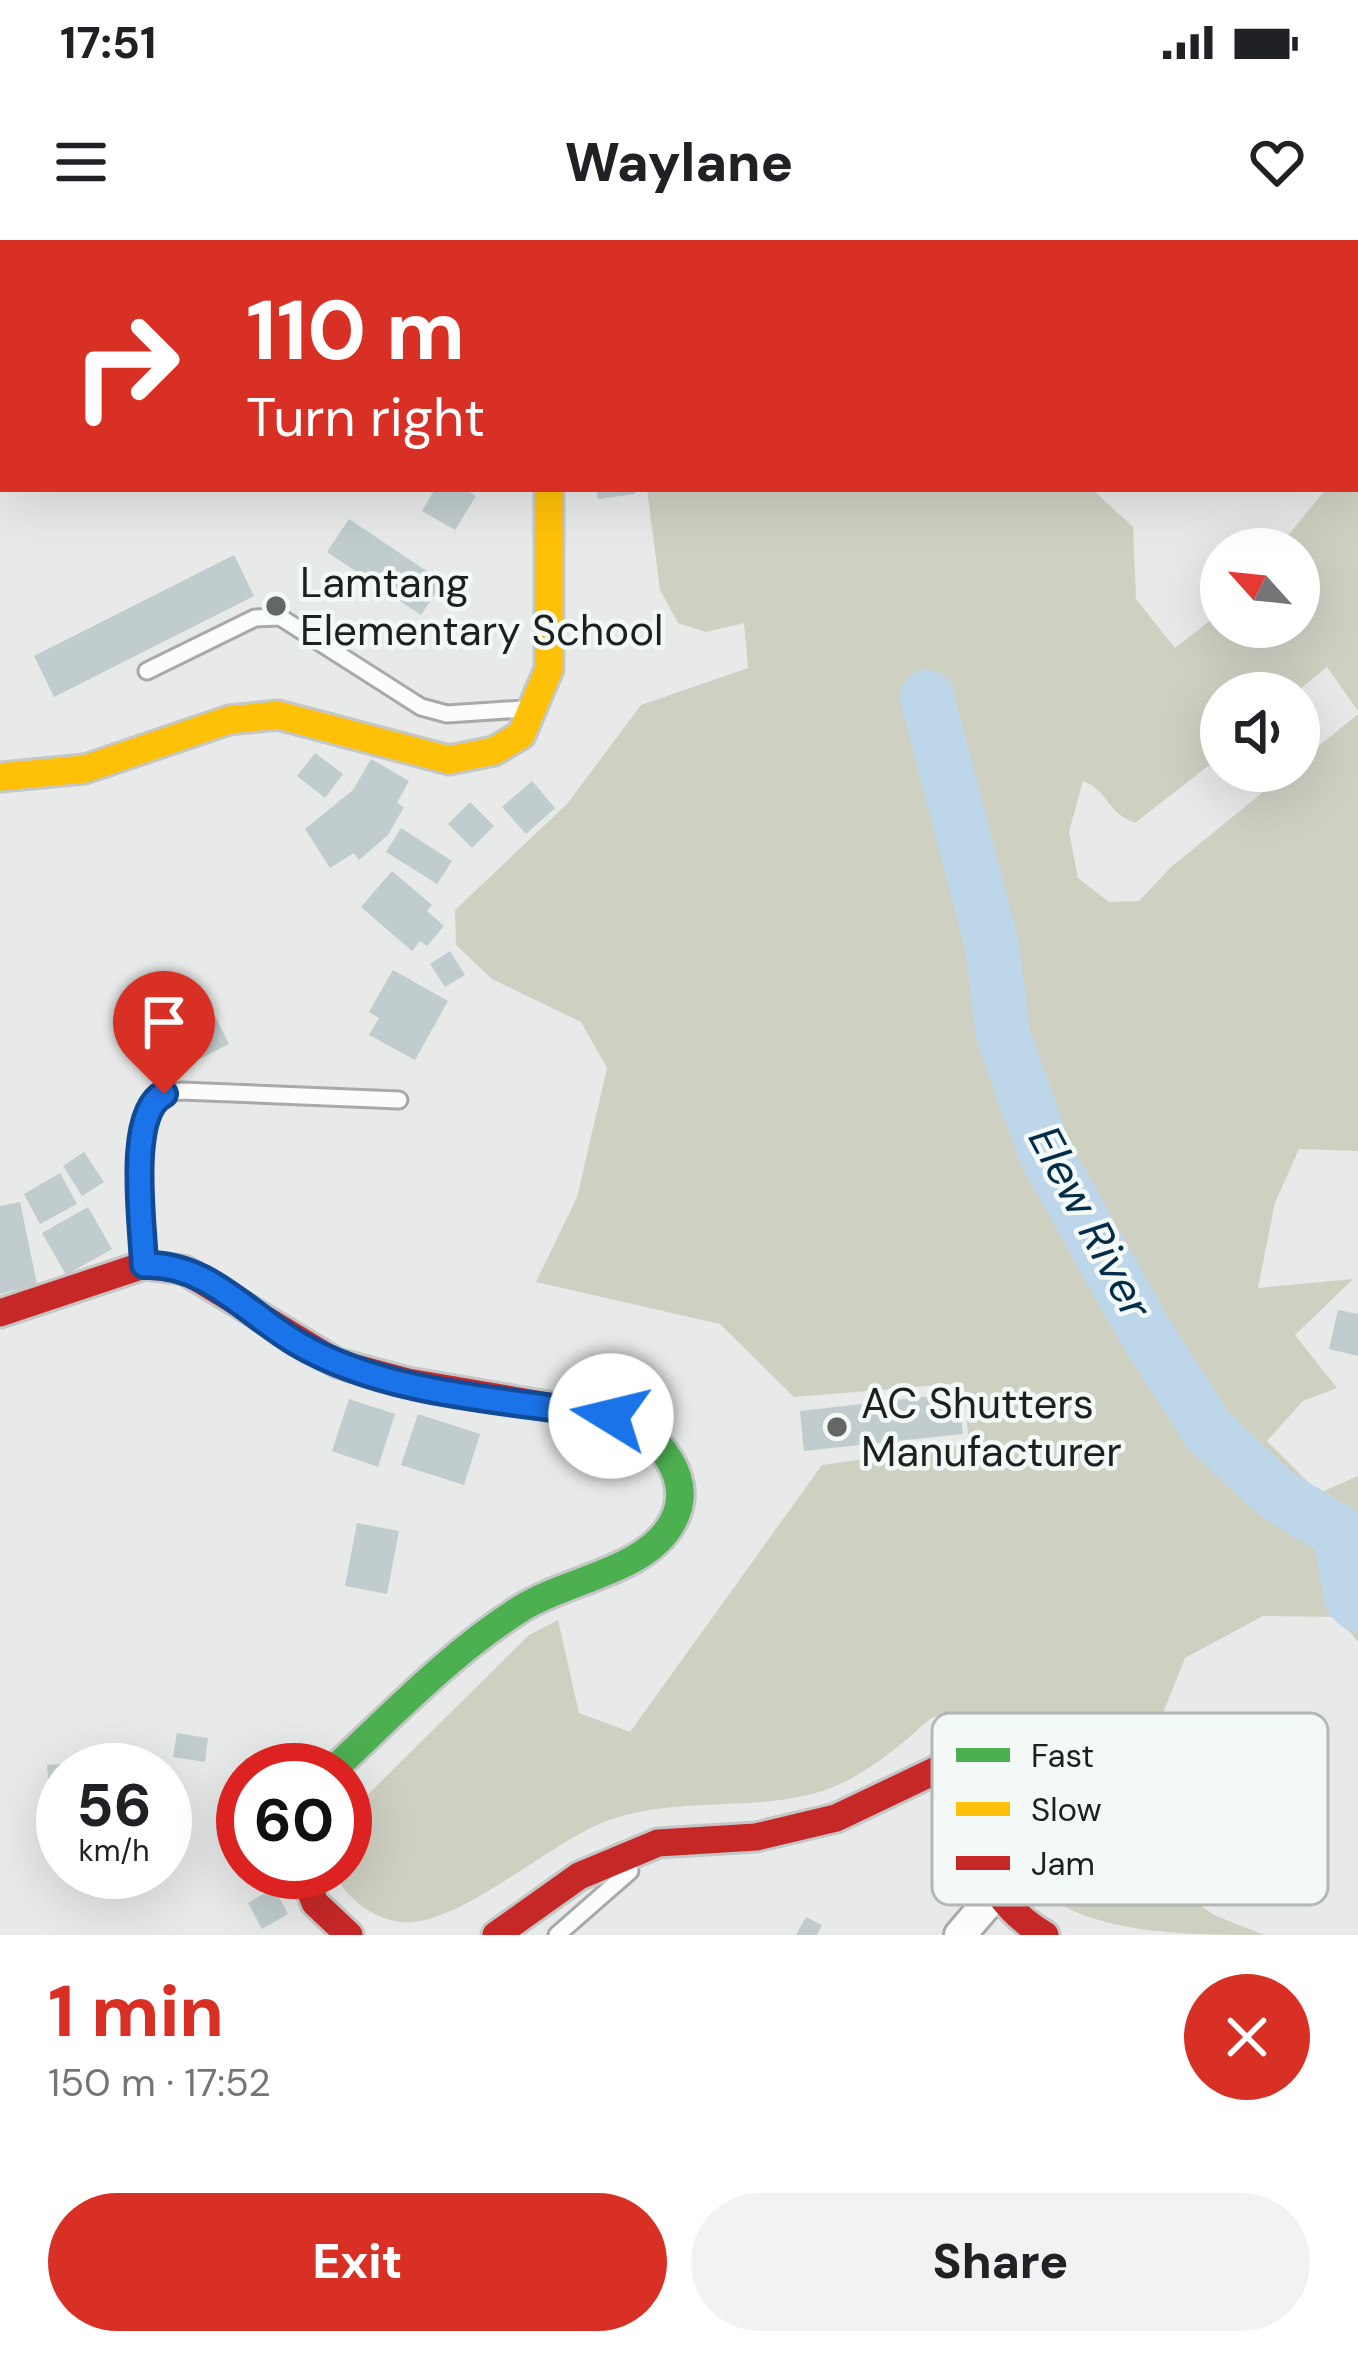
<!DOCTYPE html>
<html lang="en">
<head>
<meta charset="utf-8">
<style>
	body { margin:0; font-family:"DM Sans",sans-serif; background:#f2f2f2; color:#202124; height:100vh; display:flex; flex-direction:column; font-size:45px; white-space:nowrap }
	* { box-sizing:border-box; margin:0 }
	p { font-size:39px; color:#757577 }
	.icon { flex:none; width:66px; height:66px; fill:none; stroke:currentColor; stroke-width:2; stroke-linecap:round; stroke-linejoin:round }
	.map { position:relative; height:1695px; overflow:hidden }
	.drawer { display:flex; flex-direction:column; background:#fff; flex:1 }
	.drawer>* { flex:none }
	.hud { position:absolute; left:0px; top:0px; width:1359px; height:252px; box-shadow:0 12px 48px #0002; background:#d93025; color:#fff; overflow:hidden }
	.needle { width:78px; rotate:297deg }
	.controls { position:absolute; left:1200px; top:288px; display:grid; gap:24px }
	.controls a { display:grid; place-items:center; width:120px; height:120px; border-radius:50%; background:#fff; box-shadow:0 12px 48px #0002; font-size:60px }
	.speed { position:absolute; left:36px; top:1503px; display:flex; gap:24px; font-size:60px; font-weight:700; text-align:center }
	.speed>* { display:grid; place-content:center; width:156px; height:156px; border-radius:50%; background:#fff; box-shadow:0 12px 48px #0002; line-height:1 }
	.speed small { font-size:30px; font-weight:400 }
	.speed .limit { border:18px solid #d22; background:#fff; color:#111 }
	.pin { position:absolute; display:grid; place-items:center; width:102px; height:102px; color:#fff; margin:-123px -51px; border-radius:50% 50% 50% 0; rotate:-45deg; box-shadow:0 0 12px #0007 }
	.pin .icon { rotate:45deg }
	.me { position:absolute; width:132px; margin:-66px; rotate:279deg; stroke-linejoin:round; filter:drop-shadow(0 0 9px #0008) }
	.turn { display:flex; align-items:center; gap:42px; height:252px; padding:0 48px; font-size:54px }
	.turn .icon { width:156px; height:156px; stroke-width:2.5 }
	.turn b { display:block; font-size:84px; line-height:102px }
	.round { display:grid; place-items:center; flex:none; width:126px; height:126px; border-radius:63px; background:#f2f2f2 }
	.head { display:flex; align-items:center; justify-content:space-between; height:204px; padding:0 48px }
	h1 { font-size:72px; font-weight:800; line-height:90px; color:#d93025 }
	.button { display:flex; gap:24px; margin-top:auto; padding:24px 48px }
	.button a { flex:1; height:138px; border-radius:72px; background:#d93025; color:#fff; font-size:48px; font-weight:800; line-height:138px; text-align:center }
	.button a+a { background:#f2f2f2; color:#202124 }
	.status { display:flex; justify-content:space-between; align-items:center; height:84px; padding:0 60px; background:#fff; direction:ltr }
	.status svg { height:33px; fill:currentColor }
	header { display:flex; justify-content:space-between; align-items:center; height:156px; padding:0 48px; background:#fff; font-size:54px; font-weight:800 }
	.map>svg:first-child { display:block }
	.green { fill:#ced1c2 }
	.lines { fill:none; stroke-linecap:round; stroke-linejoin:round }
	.river { stroke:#bdd6ea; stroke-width:54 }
	.building { fill:#c0cccd }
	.lane-casing { stroke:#a8aaaa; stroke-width:21 }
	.street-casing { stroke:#a8aaaa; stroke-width:36 }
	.fast-casing { stroke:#c5c7c6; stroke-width:33 }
	.slow-casing { stroke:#c5c7c6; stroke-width:33 }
	.jam-casing { stroke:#c5c7c6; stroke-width:33 }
	.lane { stroke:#fbfcfc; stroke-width:15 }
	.street { stroke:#fbfcfc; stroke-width:30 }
	.fast { stroke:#4caf50; stroke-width:27 }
	.slow { stroke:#ffc107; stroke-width:27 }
	.jam { stroke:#c62828; stroke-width:27 }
	.route-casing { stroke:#114b97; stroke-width:30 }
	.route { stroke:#1a73e8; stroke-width:21 }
	.poi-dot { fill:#646766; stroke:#f3f9f7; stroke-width:4.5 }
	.labels { text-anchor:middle; stroke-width:9; stroke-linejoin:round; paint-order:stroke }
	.poi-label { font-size:42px; fill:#1e2020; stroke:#f3f9f7; text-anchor:start }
	.water-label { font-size:45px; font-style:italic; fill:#022d49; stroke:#f3f9f7 }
	.key { fill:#f3f9f7; stroke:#b3b8b6; stroke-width:3 }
	.key-label { font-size:33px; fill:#1e2020 }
</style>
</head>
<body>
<div class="status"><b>17:51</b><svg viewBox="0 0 49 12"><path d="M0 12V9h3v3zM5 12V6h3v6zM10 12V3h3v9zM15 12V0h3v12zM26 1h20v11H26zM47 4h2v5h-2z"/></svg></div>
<header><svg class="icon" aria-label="menu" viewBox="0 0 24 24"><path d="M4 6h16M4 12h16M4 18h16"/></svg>Waylane<svg class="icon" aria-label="heart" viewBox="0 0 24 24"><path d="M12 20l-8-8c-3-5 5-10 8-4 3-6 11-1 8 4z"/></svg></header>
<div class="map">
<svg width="1358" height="1695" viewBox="0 0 1358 1695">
	<rect width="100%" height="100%" fill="#e7eae9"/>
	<path class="green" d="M1358,208v263l-31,-44 -32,26h-74v63l-86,67c-29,-11 -28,-34 -52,-42l-14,51 9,46 31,24 30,-1 32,-34 118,-96h10v-9l59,-48v437l-59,-2 -24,54 -17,85 95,-9 -58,56 42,53 -34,13 -36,40 52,52 39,-17v166l-20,-25 -75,-1 -78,42 -54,135 37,21 -9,63 55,38 50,20c-70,0 -162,0 -218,-39 -21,-20 -45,-70 -49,-98 -5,-41 16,-48 -28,-76 -8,-5 -25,-8 -35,-5 -9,4 -20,17 -28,23 -28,23 -58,45 -94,54 -70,18 -147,1 -215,31 -55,25 -130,92 -184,97 -35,3 -65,-22 -80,-50h12v-55l184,-182 29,-15 21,93 51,19 192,-267 147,-21 -6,-61 -169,14 -74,-73 -184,-42 41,-85 30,-129 -26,-46 -89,-43 -36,-34 -1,-35 112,-106 74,-99 107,-37 -4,-45 -38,9 -28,-9 -18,-33 -13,-101h445l41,38 3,72 39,49 46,-36v15h78v-78h-10l-3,-11 40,-49h30z"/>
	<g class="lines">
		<polyline class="river" points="927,457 992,706 1003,795 1046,915 1143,1088 1208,1190 1276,1254 1340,1293 1351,1358 1358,1365"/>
	</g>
	<g class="building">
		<polygon points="435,249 464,249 476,256 455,290 422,271"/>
		<polygon points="597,249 634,249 635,254 598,259"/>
		<polygon points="349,279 443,342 421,375 327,312"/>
		<polygon points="234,315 254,356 54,457 34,416"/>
		<polygon points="315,513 343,534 325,558 297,536"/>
		<polygon points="371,519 409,541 397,563 404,567 388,595 359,620 354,613 330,628 305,589 353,550"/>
		<polygon points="532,541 555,568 526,594 502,567"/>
		<polygon points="470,562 494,586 472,608 448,584"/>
		<polygon points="401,588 452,621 437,644 386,612"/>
		<polygon points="392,631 432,665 427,671 444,686 427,706 420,701 412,711 361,667"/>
		<polygon points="450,711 465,735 445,747 430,724"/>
		<polygon points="393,730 448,761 415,820 369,795 379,778 369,772"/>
		<polygon points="211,768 229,804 172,833 154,797"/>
		<polygon points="84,912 104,942 82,956 63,926"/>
		<polygon points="60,933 77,964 40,984 24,954"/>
		<polygon points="20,962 37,1044 0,1054 0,966"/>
		<polygon points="88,967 112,1009 66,1035 42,993"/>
		<polygon points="1338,1070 1358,1074 1358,1116 1329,1109"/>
		<polygon points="959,1153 963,1194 804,1211 800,1171"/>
		<polygon points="349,1159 395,1174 378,1227 332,1211"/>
		<polygon points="418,1174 480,1194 464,1245 401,1225"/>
		<polygon points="357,1283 399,1291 387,1354 345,1346"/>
		<polygon points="177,1493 208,1498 205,1522 173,1517"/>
		<polygon points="79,1523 79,1530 63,1530 63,1549 49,1550 47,1525"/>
		<polygon points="243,1563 243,1617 224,1571"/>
		<polygon points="274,1648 288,1674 262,1689 248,1663"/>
		<polygon points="806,1677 822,1685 817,1695 796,1695"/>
	</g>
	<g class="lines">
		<g class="lane-casing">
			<g id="lane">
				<polyline points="147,431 255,378 280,377 421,467 447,474 523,469"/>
				<path d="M144,1022c-1,-32 -14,-142 9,-162 8,-7 18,-7 28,-9l218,9"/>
				<polyline points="557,1695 630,1631"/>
			</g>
		</g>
		<g class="street-casing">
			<polyline id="street" points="960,1695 998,1651"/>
		</g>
		<g class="fast-casing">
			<path id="fast" d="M333,1530c59,-55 120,-119 189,-162 44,-28 124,-37 150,-85 23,-40 -8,-77 -37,-102"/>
		</g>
		<g class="slow-casing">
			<g id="slow">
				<polyline points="581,3 584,0"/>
				<polyline points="0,537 85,529 229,480 278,475 449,520 494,511 521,495 549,429 549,249"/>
			</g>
		</g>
		<g class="jam-casing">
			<g id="jam">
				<polyline points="0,1073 144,1025 184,1030 337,1123 408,1142 635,1181"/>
				<polyline points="303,1632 315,1663 349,1695"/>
				<path d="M496,1695l83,-59 79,-33 98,-6 80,-19 107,-51c45,18 29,58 41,97 11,31 34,55 61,71"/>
			</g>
		</g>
		<use href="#lane" class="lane"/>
		<use href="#street" class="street"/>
		<use href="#fast" class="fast"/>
		<use href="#slow" class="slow"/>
		<use href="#jam" class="jam"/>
	</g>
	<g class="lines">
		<g class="route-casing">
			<path id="route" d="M164,854c-38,19 -21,132 -20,171 62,-3 103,49 153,78 90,53 213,57 314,73"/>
		</g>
		<use href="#route" class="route"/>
	</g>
	<g class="poi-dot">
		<circle cx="276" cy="366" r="12"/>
		<circle cx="837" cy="1187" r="12"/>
	</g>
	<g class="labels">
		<g class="poi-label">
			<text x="300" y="357">Lamtang<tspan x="300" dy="48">Elementary School</tspan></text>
			<text x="861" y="1178">AC Shutters<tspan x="861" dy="48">Manufacturer</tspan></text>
		</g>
		<g class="water-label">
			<text transform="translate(1091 982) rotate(62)" y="16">Elew River</text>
		</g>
	</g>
	<rect x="932" y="1473" width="396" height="192" rx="18" class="key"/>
	<rect x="956" y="1508" width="54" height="14" fill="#4caf50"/>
	<rect x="956" y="1562" width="54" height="14" fill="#ffc107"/>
	<rect x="956" y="1616" width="54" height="14" fill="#c62828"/>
	<g class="key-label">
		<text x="1031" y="1527">Fast</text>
		<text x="1031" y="1581">Slow</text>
		<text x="1031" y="1635">Jam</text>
	</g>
</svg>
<div class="controls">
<a><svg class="needle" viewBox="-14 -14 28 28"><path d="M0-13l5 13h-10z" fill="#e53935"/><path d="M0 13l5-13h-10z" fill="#757577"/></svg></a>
<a><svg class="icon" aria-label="sound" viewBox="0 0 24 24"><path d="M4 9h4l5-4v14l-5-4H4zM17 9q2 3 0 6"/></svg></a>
</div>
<div class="speed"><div>56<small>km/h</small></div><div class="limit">60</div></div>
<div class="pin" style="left:164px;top:854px;background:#d93025"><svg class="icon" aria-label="arrive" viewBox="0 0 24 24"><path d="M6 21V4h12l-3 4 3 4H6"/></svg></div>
<svg class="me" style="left:611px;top:1176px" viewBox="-20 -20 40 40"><circle r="19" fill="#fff"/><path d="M0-13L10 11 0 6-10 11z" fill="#1a73e8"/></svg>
<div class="hud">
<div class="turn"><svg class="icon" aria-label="right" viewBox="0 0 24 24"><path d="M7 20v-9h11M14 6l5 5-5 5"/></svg><div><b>110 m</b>Turn right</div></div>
</div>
</div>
<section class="drawer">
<div class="head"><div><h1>1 min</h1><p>150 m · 17:52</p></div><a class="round" style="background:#d93025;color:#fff"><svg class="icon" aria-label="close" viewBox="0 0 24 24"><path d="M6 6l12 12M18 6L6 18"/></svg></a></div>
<div class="button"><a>Exit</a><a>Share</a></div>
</section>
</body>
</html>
